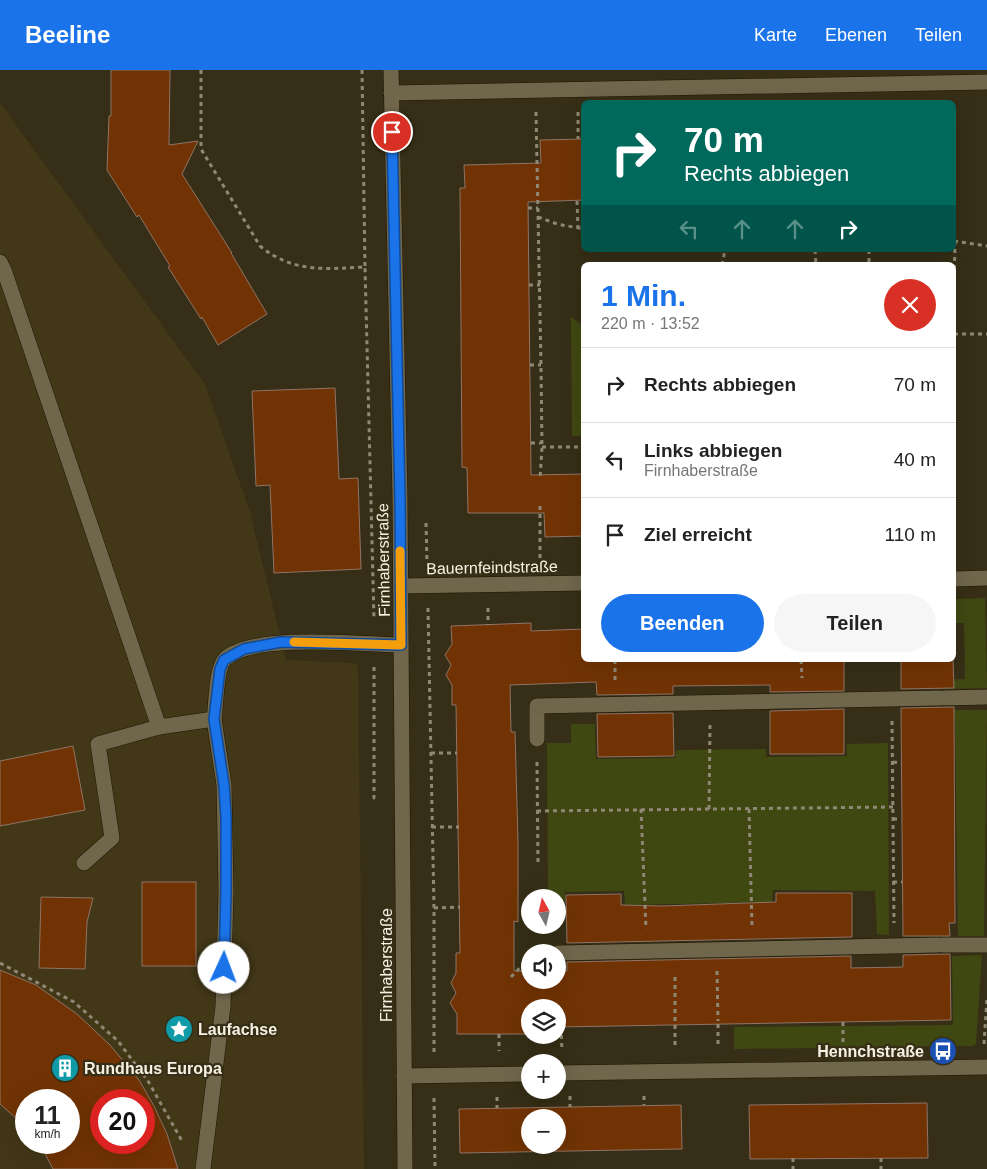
<!DOCTYPE html>
<html lang="de">
<head>
<meta charset="utf-8">
<style>
	body { margin:0; font-family:Arial,sans-serif; background:#f6f6f6; color:#222; height:100vh; display:flex; flex-direction:column; font-size:19px; white-space:nowrap }
	* { box-sizing:border-box; margin:0 }
	p { font-size:16px; color:#767676 }
	.icon { flex:none; width:28px; height:28px; fill:none; stroke:currentColor; stroke-width:2; stroke-linecap:round; stroke-linejoin:round }
	.map { position:relative; flex:1; overflow:hidden }
	.sheet { position:absolute; left:581px; top:192px; width:375px; height:400px; display:flex; flex-direction:column; background:#fff; border-radius:8px; box-shadow:0 5px 20px #0002 }
	.sheet>* { flex:none }
	.hud { position:absolute; left:581px; top:30px; width:375px; height:152px; border-radius:8px; box-shadow:0 5px 20px #0002; background:#00695c; color:#fff; overflow:hidden }
	.needle { width:32px; rotate:352deg }
	.controls { position:absolute; left:521px; top:819px; display:grid; gap:10px }
	.controls a { display:grid; place-items:center; width:45px; height:45px; border-radius:50%; background:#fff; box-shadow:0 5px 20px #0002; font-size:25px }
	.speed { position:absolute; left:15px; top:1019px; display:flex; gap:10px; font-size:25px; font-weight:700; text-align:center }
	.speed>* { display:grid; place-content:center; width:65px; height:65px; border-radius:50%; background:#fff; box-shadow:0 5px 20px #0002; line-height:1 }
	.speed small { font-size:12px; font-weight:400 }
	.speed .limit { border:8px solid #d22; background:#fff; color:#111 }
	.pin { position:absolute; display:grid; place-items:center; width:42px; height:42px; color:#fff; margin:-21px; border:2px solid #fff; border-radius:50%; box-shadow:0 1px 5px #0007 }
	.me { position:absolute; width:55px; margin:-28px; rotate:2deg; stroke-linejoin:round; filter:drop-shadow(0 0 4px #0008) }
	.turn { display:flex; align-items:center; gap:18px; height:105px; padding:0 20px; font-size:22px }
	.turn .icon { width:65px; height:65px; stroke-width:2.5 }
	.turn b { display:block; font-size:35px; line-height:42px }
	.lanes { display:flex; align-items:center; height:48px; padding:0 20px; background:#0003; justify-content:center; gap:25px; direction:ltr }
	.lanes .off { opacity:.35 }
	.round { display:grid; place-items:center; flex:none; width:52px; height:52px; border-radius:26px; background:#f6f6f6 }
	.summary { display:flex; align-items:center; justify-content:space-between; height:85px; padding:0 20px }
	h1 { font-size:30px; font-weight:700; line-height:38px; color:#1a73e8 }
	.cta { display:flex; gap:10px; margin-top:auto; padding:10px 20px }
	.cta a { flex:1; height:58px; border-radius:30px; background:#1a73e8; color:#fff; font-size:20px; font-weight:700; line-height:58px; text-align:center }
	.cta a+a { background:#f6f6f6; color:#222 }
	ul { padding:0; list-style:none }
	li { display:flex; align-items:center; gap:15px; height:75px; padding:0 20px; border-top:1px solid #e0e0e0 }
	li div { flex:1 }
	li b { display:block; font-size:19px }
	li em { font-style:normal }
	header { display:flex; align-items:center; gap:30px; box-sizing:border-box; height:70px; padding:0 25px; background:#1a73e8; color:#fff }
	header strong { font-size:24px }
	nav { display:flex; gap:28px; margin-inline-start:auto; font-size:18px }
	.map>svg:first-child { display:block }
	.built { fill:#423717; fill-rule:evenodd }
	.green { fill:#404812 }
	.building { fill:#713303; stroke:#8f7466; fill-rule:evenodd }
	.lines { fill:none; stroke-linecap:round; stroke-linejoin:round }
	.minor-casing { stroke:#1e1601; stroke-width:16 }
	.path { stroke:#8f8874; stroke-width:3; stroke-dasharray:4 4; stroke-linecap:butt }
	.minor { stroke:#6f664c; stroke-width:15 }
	.route-casing { stroke:#114b97; stroke-width:12 }
	.route { stroke:#1a73e8; stroke-width:9 }
	.slow { stroke:#f59e0b; stroke-width:9 }
	.labels { text-anchor:middle; stroke-width:4.5; stroke-linejoin:round; paint-order:stroke }
	.street-label { font-size:16px; fill:#f6f1e2; stroke:#362e16 }
	.poi-label { font-size:16px; font-weight:bold; fill:#f6f1e2; stroke:#362e16; text-anchor:start }
</style>
</head>
<body>
<header>
<strong>Beeline</strong>
<nav><a>Karte</a><a>Ebenen</a><a>Teilen</a></nav>
</header>
<div class="map">
<svg width="987" height="1099" viewBox="0 0 987 1099">
	<rect width="100%" height="100%" fill="#362e16"/>
	<path class="built" d="M0,33l205,281 45,128 36,148 68,3 4,3 6,503h-364zM26,1030h43v42h-43zM101,1030h43v42h-43z"/>
	<g class="green">
		<polygon points="571,247 584,256 584,366 572,366"/>
		<polygon points="985,528 987,618 946,619 946,610 965,609 964,553 954,553 954,529"/>
		<polygon points="946,640 987,640 984,866 958,866 955,650 946,649"/>
		<polygon points="571,654 595,654 596,689 675,688 676,680 766,679 766,687 847,686 847,674 888,673 889,865 877,864 875,821 773,820 772,832 625,835 624,821 565,822 565,841 558,841 558,828 548,827 547,673 571,673"/>
		<polygon points="982,885 976,974 973,976 734,979 734,957 953,955 952,886"/>
	</g>
	<g class="building">
		<polygon points="111,0 170,0 169,75 198,71 182,104 232,183 231,183 267,244 218,275 202,247 201,249 168,197 170,196 139,145 137,147 107,100 109,46 111,46"/>
		<polygon points="584,69 584,130 528,132 531,405 584,404 584,466 545,467 544,443 468,443 467,398 462,397 460,118 465,118 464,95 541,93 540,70"/>
		<polygon points="335,318 339,409 358,408 361,499 274,503 270,415 256,416 252,321"/>
		<polygon points="531,553 531,561 584,559 584,590 844,590 844,621 770,622 770,615 673,616 673,624 597,625 596,612 510,615 511,662 515,662 518,771 518,852 514,851 514,901 530,901 530,910 558,910 558,901 567,901 567,892 851,886 851,898 903,897 903,885 950,884 951,950 558,957 558,938 530,938 530,964 457,964 457,944 450,933 456,923 451,913 456,903 456,883 460,883 456,635 452,635 452,615 446,605 451,595 445,585 452,574 451,556"/>
		<polygon points="901,590 953,590 954,618 901,619"/>
		<polygon points="954,637 955,853 949,853 950,866 903,866 901,638"/>
		<polygon points="844,639 844,684 770,684 770,641"/>
		<polygon points="673,643 674,686 598,687 597,644"/>
		<polygon points="73,676 85,740 0,756 0,691"/>
		<rect x="142" y="812" width="54" height="84"/>
		<polygon points="776,823 852,823 852,867 567,873 566,825 621,824 621,835 663,836 776,832"/>
		<polygon points="41,827 93,828 87,852 85,899 39,898"/>
		<path d="M0,900l36,15 41,29 33,31 29,35 15,26 13,28 11,35h-125l-14,-27h30v-42h-43v27l-26,-23zM101,1030h43v42h-43z"/>
		<polygon points="927,1033 928,1088 750,1089 749,1035"/>
		<path d="M681,1035l1,44 -222,4 -1,-44zM530,1048h28v27h-28z"/>
	</g>
	<g class="lines">
		<g class="minor-casing">
			<g id="minor">
				<polyline points="391,0 400,428 405,1099"/>
				<polyline points="391,23 987,12"/>
				<path d="M0,192l4,8 155,457 55,-8c2,-12 2,-52 11,-60 27,-26 137,-15 176,-14"/>
				<polyline points="954,509 987,508"/>
				<polyline points="401,516 584,513"/>
				<polyline points="944,628 987,627"/>
				<polyline points="537,669 537,636 940,628"/>
				<polyline points="84,793 112,768 98,674 159,657"/>
				<polyline points="942,875 987,875"/>
				<polyline points="558,883 938,875"/>
				<polyline points="558,1003 987,997"/>
				<polyline points="404,1006 530,1004"/>
				<polyline points="203,1099 223,936 226,822 224,715 214,649"/>
			</g>
		</g>
		<g class="path">
			<path d="M201,0v79l59,97c33,27 65,23 105,21l9,353"/>
			<polyline points="362,0 365,197"/>
			<polyline points="536,42 541,295 542,377 540,409"/>
			<polyline points="578,42 578,69"/>
			<polyline points="577,131 578,158"/>
			<polyline points="528,138 538,138"/>
			<polyline points="538,147 557,154 584,159"/>
			<polyline points="954,171 987,176"/>
			<polyline points="815,180 816,195"/>
			<polyline points="869,180 869,195"/>
			<polyline points="722,195 725,180"/>
			<polyline points="529,215 540,215"/>
			<polyline points="954,223 955,171"/>
			<polyline points="954,264 987,264"/>
			<polyline points="530,295 541,295"/>
			<polyline points="531,373 541,373"/>
			<polyline points="542,377 584,377"/>
			<polyline points="540,436 540,490"/>
			<polyline points="426,453 427,492"/>
			<polyline points="428,538 434,838 434,982"/>
			<polyline points="488,538 488,555"/>
			<polyline points="615,590 615,611"/>
			<polyline points="801,590 802,608"/>
			<polyline points="374,597 374,728 379,729"/>
			<polyline points="892,651 894,853"/>
			<polyline points="431,683 457,683"/>
			<polyline points="537,692 538,792"/>
			<polyline points="893,692 901,693"/>
			<polyline points="641,739 646,859"/>
			<polyline points="709,739 710,655"/>
			<polyline points="749,739 752,856"/>
			<polyline points="537,741 893,737"/>
			<polyline points="893,749 901,749"/>
			<polyline points="432,757 459,757"/>
			<polyline points="893,812 902,812"/>
			<polyline points="434,838 460,837"/>
			<polyline points="0,893 74,932 118,971 148,1011 182,1071"/>
			<polyline points="717,901 718,951"/>
			<polyline points="511,907 530,887"/>
			<polyline points="675,951 675,904"/>
			<polyline points="843,952 843,976"/>
			<polyline points="718,954 718,978"/>
			<polyline points="675,955 675,978"/>
			<polyline points="561,957 562,981"/>
			<polyline points="499,964 499,981"/>
			<polyline points="984,974 987,928"/>
			<polyline points="570,1026 570,1037"/>
			<polyline points="644,1026 644,1035"/>
			<polyline points="497,1027 497,1038"/>
			<polyline points="434,1028 435,1099"/>
			<polyline points="793,1088 793,1099"/>
			<polyline points="881,1088 881,1099"/>
		</g>
		<use href="#minor" class="minor"/>
	</g>
	<g class="lines">
		<g class="route-casing">
			<polyline id="route" points="224,898 226,822 226,747 224,715 214,649 220,599 224,590 244,579 281,572 401,575 400,428 392,62"/>
		</g>
		<use href="#route" class="route"/>
		<polyline class="slow" points="294,572 401,575 400,481"/>
	</g>
	<defs>
		<g id="sight-disc" transform="scale(1.4375)"><circle r="9.5" fill="#0f9aa8" stroke="#362e16"/><path d="M0-6L1.8-2.2L6-1.7L2.9 1.2L3.7 5.4L0 3.3L-3.7 5.4L-2.9 1.2L-6-1.7L-1.8-2.2Z" fill="#fff"/></g>
		<g id="bus-disc" transform="scale(1.4375)"><circle r="9.5" fill="#1a4fb4" stroke="#362e16"/><path d="M-5-6H5V4H4V6H2V4H-2V6H-4V4H-5ZM-3.5-4V0h7V-4ZM-3.5 1.2v1.5H-2V1.2ZM2 1.2v1.5H3.5V1.2Z" fill="#fff"/></g>
		<g id="building-disc" transform="scale(1.4375)"><circle r="9.5" fill="#0f9aa8" stroke="#362e16"/><path d="M-4-6H4V6H1V3H-1V6H-4ZM-2.5-4.3h1.7v1.8h-1.7ZM.8-4.3h1.7v1.8H.8ZM-2.5-1h1.7V.8h-1.7ZM.8-1h1.7V.8H.8Z" fill="#fff"/></g>
	</defs>
	<g fill-rule="evenodd">
		<use href="#sight-disc" x="179" y="959"/>
		<use href="#bus-disc" x="943" y="981"/>
		<use href="#building-disc" x="65" y="998"/>
	</g>
	<g class="labels">
		<g class="street-label">
			<text transform="translate(383 490) rotate(-91)" y="6">Firnhaberstraße</text>
			<text transform="translate(492 497) rotate(-1)" y="6">Bauernfeindstraße</text>
			<text transform="translate(386 895) rotate(-90)" y="6">Firnhaberstraße</text>
		</g>
		<g class="poi-label">
			<text x="198" y="965">Laufachse</text>
			<text x="924" y="987" text-anchor="end">Hennchstraße</text>
			<text x="84" y="1004">Rundhaus Europa</text>
		</g>
	</g>
</svg>
<div class="controls">
<a><svg class="needle" viewBox="-14 -14 28 28"><path d="M0-13l5 13h-10z" fill="#e53935"/><path d="M0 13l5-13h-10z" fill="#767676"/></svg></a>
<a><svg class="icon" aria-label="sound" viewBox="0 0 24 24"><path d="M4 9h4l5-4v14l-5-4H4zM17 9q2 3 0 6"/></svg></a>
<a><svg class="icon" aria-label="layers" viewBox="0 0 24 24"><path d="M12 4l9 5-9 5-9-5zM3 14l9 5 9-5"/></svg></a>
<a>+</a>
<a>−</a>
</div>
<div class="speed"><div>11<small>km/h</small></div><div class="limit">20</div></div>
<div class="pin" style="left:392px;top:62px;background:#d93025"><svg class="icon" aria-label="arrive" viewBox="0 0 24 24"><path d="M6 21V4h12l-3 4 3 4H6"/></svg></div>
<svg class="me" style="left:224px;top:898px" viewBox="-20 -20 40 40"><circle r="19" fill="#fff"/><path d="M0-13L10 11 0 6-10 11z" fill="#1a73e8"/></svg>
<div class="hud">
<div class="turn"><svg class="icon" aria-label="right" viewBox="0 0 24 24"><path d="M7 20v-9h11M14 6l5 5-5 5"/></svg><div><b>70 m</b>Rechts abbiegen</div></div>
<div class="lanes"><svg class="icon off" aria-label="left" viewBox="0 0 24 24"><path d="M17 20v-9H6M10 6l-5 5 5 5"/></svg><svg class="icon off" aria-label="ahead" viewBox="0 0 24 24"><path d="M12 20V5M6 11l6-6 6 6"/></svg><svg class="icon off" aria-label="ahead" viewBox="0 0 24 24"><path d="M12 20V5M6 11l6-6 6 6"/></svg><svg class="icon" aria-label="right" viewBox="0 0 24 24"><path d="M7 20v-9h11M14 6l5 5-5 5"/></svg></div>
</div>
<section class="sheet">
<div class="summary"><div><h1>1 Min.</h1><p>220 m · 13:52</p></div><a class="round" style="background:#d93025;color:#fff"><svg class="icon" aria-label="close" viewBox="0 0 24 24"><path d="M6 6l12 12M18 6L6 18"/></svg></a></div>
<ul>
<li><svg class="icon" aria-label="right" viewBox="0 0 24 24"><path d="M7 20v-9h11M14 6l5 5-5 5"/></svg><div><b>Rechts abbiegen</b></div><em>70 m</em></li>
<li><svg class="icon" aria-label="left" viewBox="0 0 24 24"><path d="M17 20v-9H6M10 6l-5 5 5 5"/></svg><div><b>Links abbiegen</b><p>Firnhaberstraße</p></div><em>40 m</em></li>
<li><svg class="icon" aria-label="arrive" viewBox="0 0 24 24"><path d="M6 21V4h12l-3 4 3 4H6"/></svg><div><b>Ziel erreicht</b></div><em>110 m</em></li>
</ul>
<div class="cta"><a>Beenden</a><a>Teilen</a></div>
</section>
</div>
</body>
</html>
